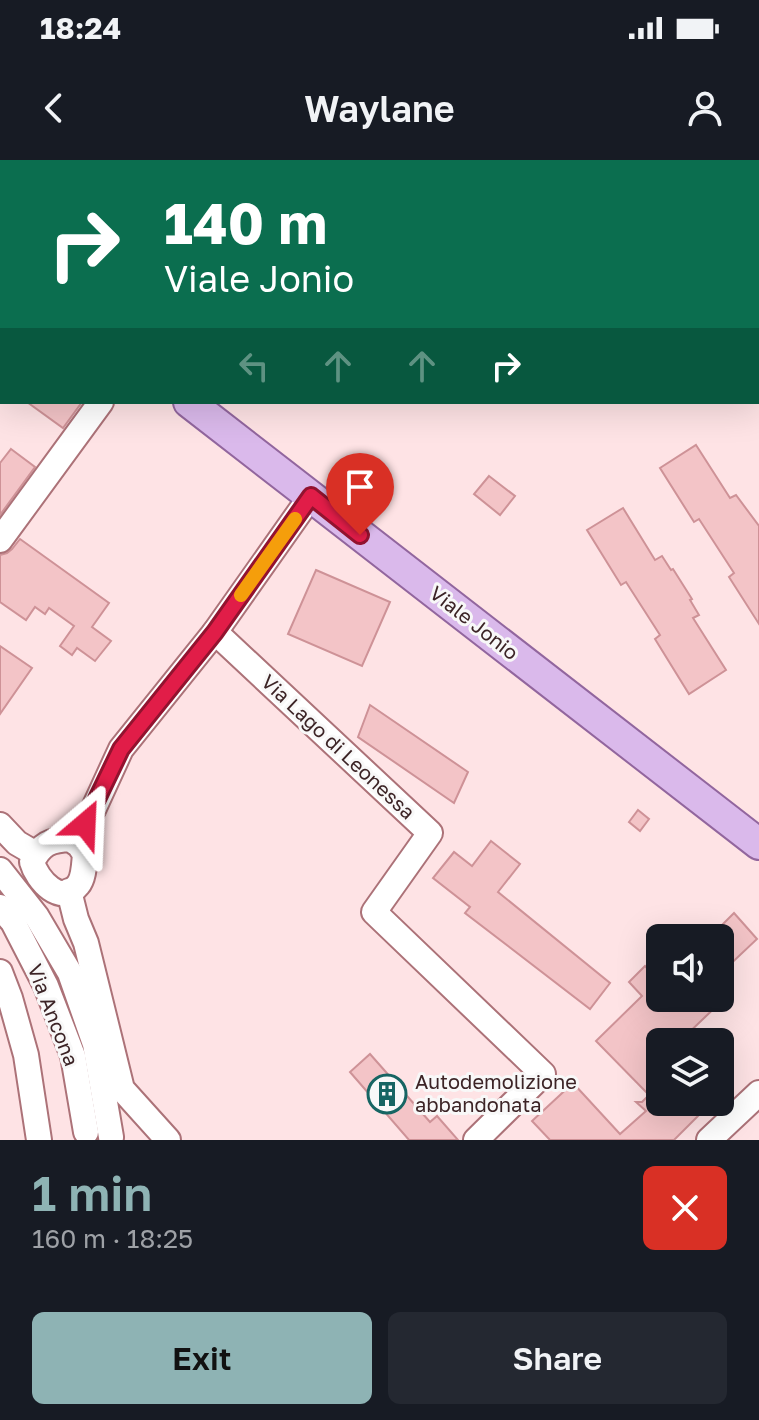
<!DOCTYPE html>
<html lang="en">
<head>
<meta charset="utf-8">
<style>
	body { margin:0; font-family:"Golos Text",sans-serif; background:#242831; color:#f1f3f6; height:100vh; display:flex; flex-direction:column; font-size:30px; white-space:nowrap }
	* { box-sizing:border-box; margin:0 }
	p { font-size:26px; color:#9ea1a6 }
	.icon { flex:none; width:44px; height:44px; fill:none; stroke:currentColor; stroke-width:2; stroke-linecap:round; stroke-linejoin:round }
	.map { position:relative; height:980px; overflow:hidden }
	.drawer { display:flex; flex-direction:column; background:#171b24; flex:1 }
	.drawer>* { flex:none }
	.guide { position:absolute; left:0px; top:0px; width:760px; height:244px; box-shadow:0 8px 32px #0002; background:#0b6e4f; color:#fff; overflow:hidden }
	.controls { position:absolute; left:646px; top:764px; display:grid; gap:16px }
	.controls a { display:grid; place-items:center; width:88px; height:88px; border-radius:12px; background:#171b24; box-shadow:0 8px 32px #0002; font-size:40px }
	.pin { position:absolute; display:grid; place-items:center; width:68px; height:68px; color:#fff; margin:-82px -34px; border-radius:50% 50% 50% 0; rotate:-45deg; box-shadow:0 0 8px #0007 }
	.pin .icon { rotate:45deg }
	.me { position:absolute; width:88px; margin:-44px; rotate:26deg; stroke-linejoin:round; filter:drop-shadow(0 0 6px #0008) }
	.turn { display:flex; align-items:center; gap:28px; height:168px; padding:0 32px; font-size:36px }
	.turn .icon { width:104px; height:104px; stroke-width:2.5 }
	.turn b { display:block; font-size:56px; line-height:68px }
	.lanes { display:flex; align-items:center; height:76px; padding:0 32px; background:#0003; justify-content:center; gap:40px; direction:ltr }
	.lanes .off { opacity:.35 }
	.round { display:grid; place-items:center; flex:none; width:84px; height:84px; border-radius:12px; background:#242831 }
	.head { display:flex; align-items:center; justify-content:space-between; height:136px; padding:0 32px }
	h1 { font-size:48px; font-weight:600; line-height:60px; color:#8eb3b4 }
	.action { display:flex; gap:16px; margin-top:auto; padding:16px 32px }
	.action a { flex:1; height:92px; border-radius:12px; background:#8eb3b4; color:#111; font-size:32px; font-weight:600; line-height:92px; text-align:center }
	.action a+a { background:#242831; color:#f1f3f6 }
	.status { display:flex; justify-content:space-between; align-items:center; height:56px; padding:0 40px; background:#171b24; direction:ltr }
	.status svg { height:22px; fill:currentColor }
	header { display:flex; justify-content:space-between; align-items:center; height:104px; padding:0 32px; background:#171b24; font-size:36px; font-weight:600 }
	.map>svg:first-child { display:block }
	.building { fill:#f3c4c7; stroke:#ce9297; stroke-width:2 }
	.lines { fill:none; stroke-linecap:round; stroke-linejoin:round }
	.minor-casing { stroke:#ac7278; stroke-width:28 }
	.major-casing { stroke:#92669e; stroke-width:34 }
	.minor { stroke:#fff; stroke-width:24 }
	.major { stroke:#dab9eb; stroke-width:30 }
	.route-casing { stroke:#92132f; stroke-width:20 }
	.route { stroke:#e11d48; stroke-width:14 }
	.slow { stroke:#f59e0b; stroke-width:14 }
	.labels { text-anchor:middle; stroke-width:6; stroke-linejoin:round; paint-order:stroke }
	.street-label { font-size:20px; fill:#3c2426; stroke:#f8f8f8 }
	.poi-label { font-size:20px; fill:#3c2426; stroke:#f8f8f8; text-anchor:start }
</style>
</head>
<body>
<div class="status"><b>18:24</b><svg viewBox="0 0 49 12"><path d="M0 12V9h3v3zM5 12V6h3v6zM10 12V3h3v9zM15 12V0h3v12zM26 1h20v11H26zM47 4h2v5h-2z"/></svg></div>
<header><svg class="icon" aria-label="back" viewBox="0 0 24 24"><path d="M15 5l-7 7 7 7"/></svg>Waylane<svg class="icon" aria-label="person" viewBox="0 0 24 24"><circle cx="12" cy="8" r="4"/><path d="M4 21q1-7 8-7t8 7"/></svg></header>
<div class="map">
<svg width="759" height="980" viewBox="0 0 759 980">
	<rect width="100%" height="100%" fill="#fee3e5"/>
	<g class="building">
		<polygon points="27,242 82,242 63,268"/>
		<polygon points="696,285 730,338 736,335 759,366 759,464 729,417 734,413 699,359 694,362 660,308"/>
		<polygon points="11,289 35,307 0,355 0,303"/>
		<polygon points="489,316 515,336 500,355 474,334"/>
		<polygon points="623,348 655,400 662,396 671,410 673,409 692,439 690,440 699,455 693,458 726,510 689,534 655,479 660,475 626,422 621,425 587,370"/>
		<polygon points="20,379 109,443 92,467 111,481 95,501 77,488 72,495 60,486 74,466 49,448 45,454 35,447 26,460 0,442 0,395 7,393 12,389"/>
		<polygon points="316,410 390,442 362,506 288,474"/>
		<polygon points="0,486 32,508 0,554"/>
		<polygon points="370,545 468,612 454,643 358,577"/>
		<polygon points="638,650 649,659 640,671 629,662"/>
		<polygon points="491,681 520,704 498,732 610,823 590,849 465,753 470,747 433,718 454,692 472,706"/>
		<polygon points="734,753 757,779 720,814 720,778 709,778"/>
		<polygon points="645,806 660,822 660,838 725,838 679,882 660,882 660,942 712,942 674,980 550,980 532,961 573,923 620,974 646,951 636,942 642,942 649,935 596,881 642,836 629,822"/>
		<polygon points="370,894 430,962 437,956 458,980 409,980 350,912"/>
	</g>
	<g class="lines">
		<g class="minor-casing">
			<g id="minor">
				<polyline points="0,380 101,242"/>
				<polyline points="215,472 430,673 374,752 543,914 476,980"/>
				<polyline points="0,665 17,683 36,694"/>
				<path d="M70,679l9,6 6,9c-1,10 -1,24 -7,31 -17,22 -41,-5 -46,-23 9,-18 18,-22 38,-23z"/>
				<polyline points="75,681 93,650 121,589 215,472 311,336"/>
				<polyline points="0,710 37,757 70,813 95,884 111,977"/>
				<polyline points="69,731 76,759 86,783 122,929 168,980"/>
				<polyline points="0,747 13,762 46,826 73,896 86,972"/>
				<polyline points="0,812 10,838 26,895 39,980"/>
				<polyline points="709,980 759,933"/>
			</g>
		</g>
		<g class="major-casing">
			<g id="major">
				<polyline points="0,73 2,75"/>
				<polyline points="0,96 2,97"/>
				<polyline points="189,242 759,684"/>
			</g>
		</g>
		<use href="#minor" class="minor"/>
		<use href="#major" class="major"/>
	</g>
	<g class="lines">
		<g class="route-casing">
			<polyline id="route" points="85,664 121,589 215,472 311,336 360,375"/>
		</g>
		<use href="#route" class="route"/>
		<polyline class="slow" points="241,435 295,359"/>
	</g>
	<defs>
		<g id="building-ring" transform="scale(2)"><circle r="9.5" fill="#f8f8f8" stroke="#166563" stroke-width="1.5"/><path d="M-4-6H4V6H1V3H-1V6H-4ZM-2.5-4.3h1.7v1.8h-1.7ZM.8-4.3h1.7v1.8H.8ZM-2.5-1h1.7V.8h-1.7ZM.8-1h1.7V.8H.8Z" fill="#166563"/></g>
	</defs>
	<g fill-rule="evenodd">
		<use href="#building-ring" x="387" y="934"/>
	</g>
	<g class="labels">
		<g class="street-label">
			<text transform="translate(474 463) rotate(38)" y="7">Viale Jonio</text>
			<text transform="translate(338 587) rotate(43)" y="7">Via Lago di Leonessa</text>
			<text transform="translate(53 855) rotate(69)" y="7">Via Ancona</text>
		</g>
		<g class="poi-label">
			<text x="415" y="929">Autodemolizione<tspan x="415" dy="23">abbandonata</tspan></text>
		</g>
	</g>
</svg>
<div class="controls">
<a><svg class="icon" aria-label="sound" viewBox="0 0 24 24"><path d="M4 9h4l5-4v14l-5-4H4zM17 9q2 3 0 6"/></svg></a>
<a><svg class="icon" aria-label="layers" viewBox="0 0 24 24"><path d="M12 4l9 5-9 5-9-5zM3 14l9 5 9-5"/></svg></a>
</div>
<div class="pin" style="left:360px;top:375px;background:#d93025"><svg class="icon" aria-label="arrive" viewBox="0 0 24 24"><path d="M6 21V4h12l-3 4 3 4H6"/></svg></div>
<svg class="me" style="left:85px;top:664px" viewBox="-20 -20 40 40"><path d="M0-17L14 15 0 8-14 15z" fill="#e11d48" stroke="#fff" stroke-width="4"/></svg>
<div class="guide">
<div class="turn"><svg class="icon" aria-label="right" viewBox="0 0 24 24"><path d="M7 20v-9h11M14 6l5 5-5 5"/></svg><div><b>140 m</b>Viale Jonio</div></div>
<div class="lanes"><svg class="icon off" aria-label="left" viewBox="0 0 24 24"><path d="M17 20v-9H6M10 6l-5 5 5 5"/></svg><svg class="icon off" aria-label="ahead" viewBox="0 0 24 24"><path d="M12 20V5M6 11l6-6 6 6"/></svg><svg class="icon off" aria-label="ahead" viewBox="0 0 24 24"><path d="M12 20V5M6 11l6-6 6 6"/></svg><svg class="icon" aria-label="right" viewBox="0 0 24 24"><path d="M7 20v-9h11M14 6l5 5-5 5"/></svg></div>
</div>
</div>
<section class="drawer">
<div class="head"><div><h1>1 min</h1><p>160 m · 18:25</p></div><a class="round" style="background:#d93025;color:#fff"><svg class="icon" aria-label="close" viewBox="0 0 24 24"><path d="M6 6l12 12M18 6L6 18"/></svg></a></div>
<div class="action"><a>Exit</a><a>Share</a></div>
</section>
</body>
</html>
